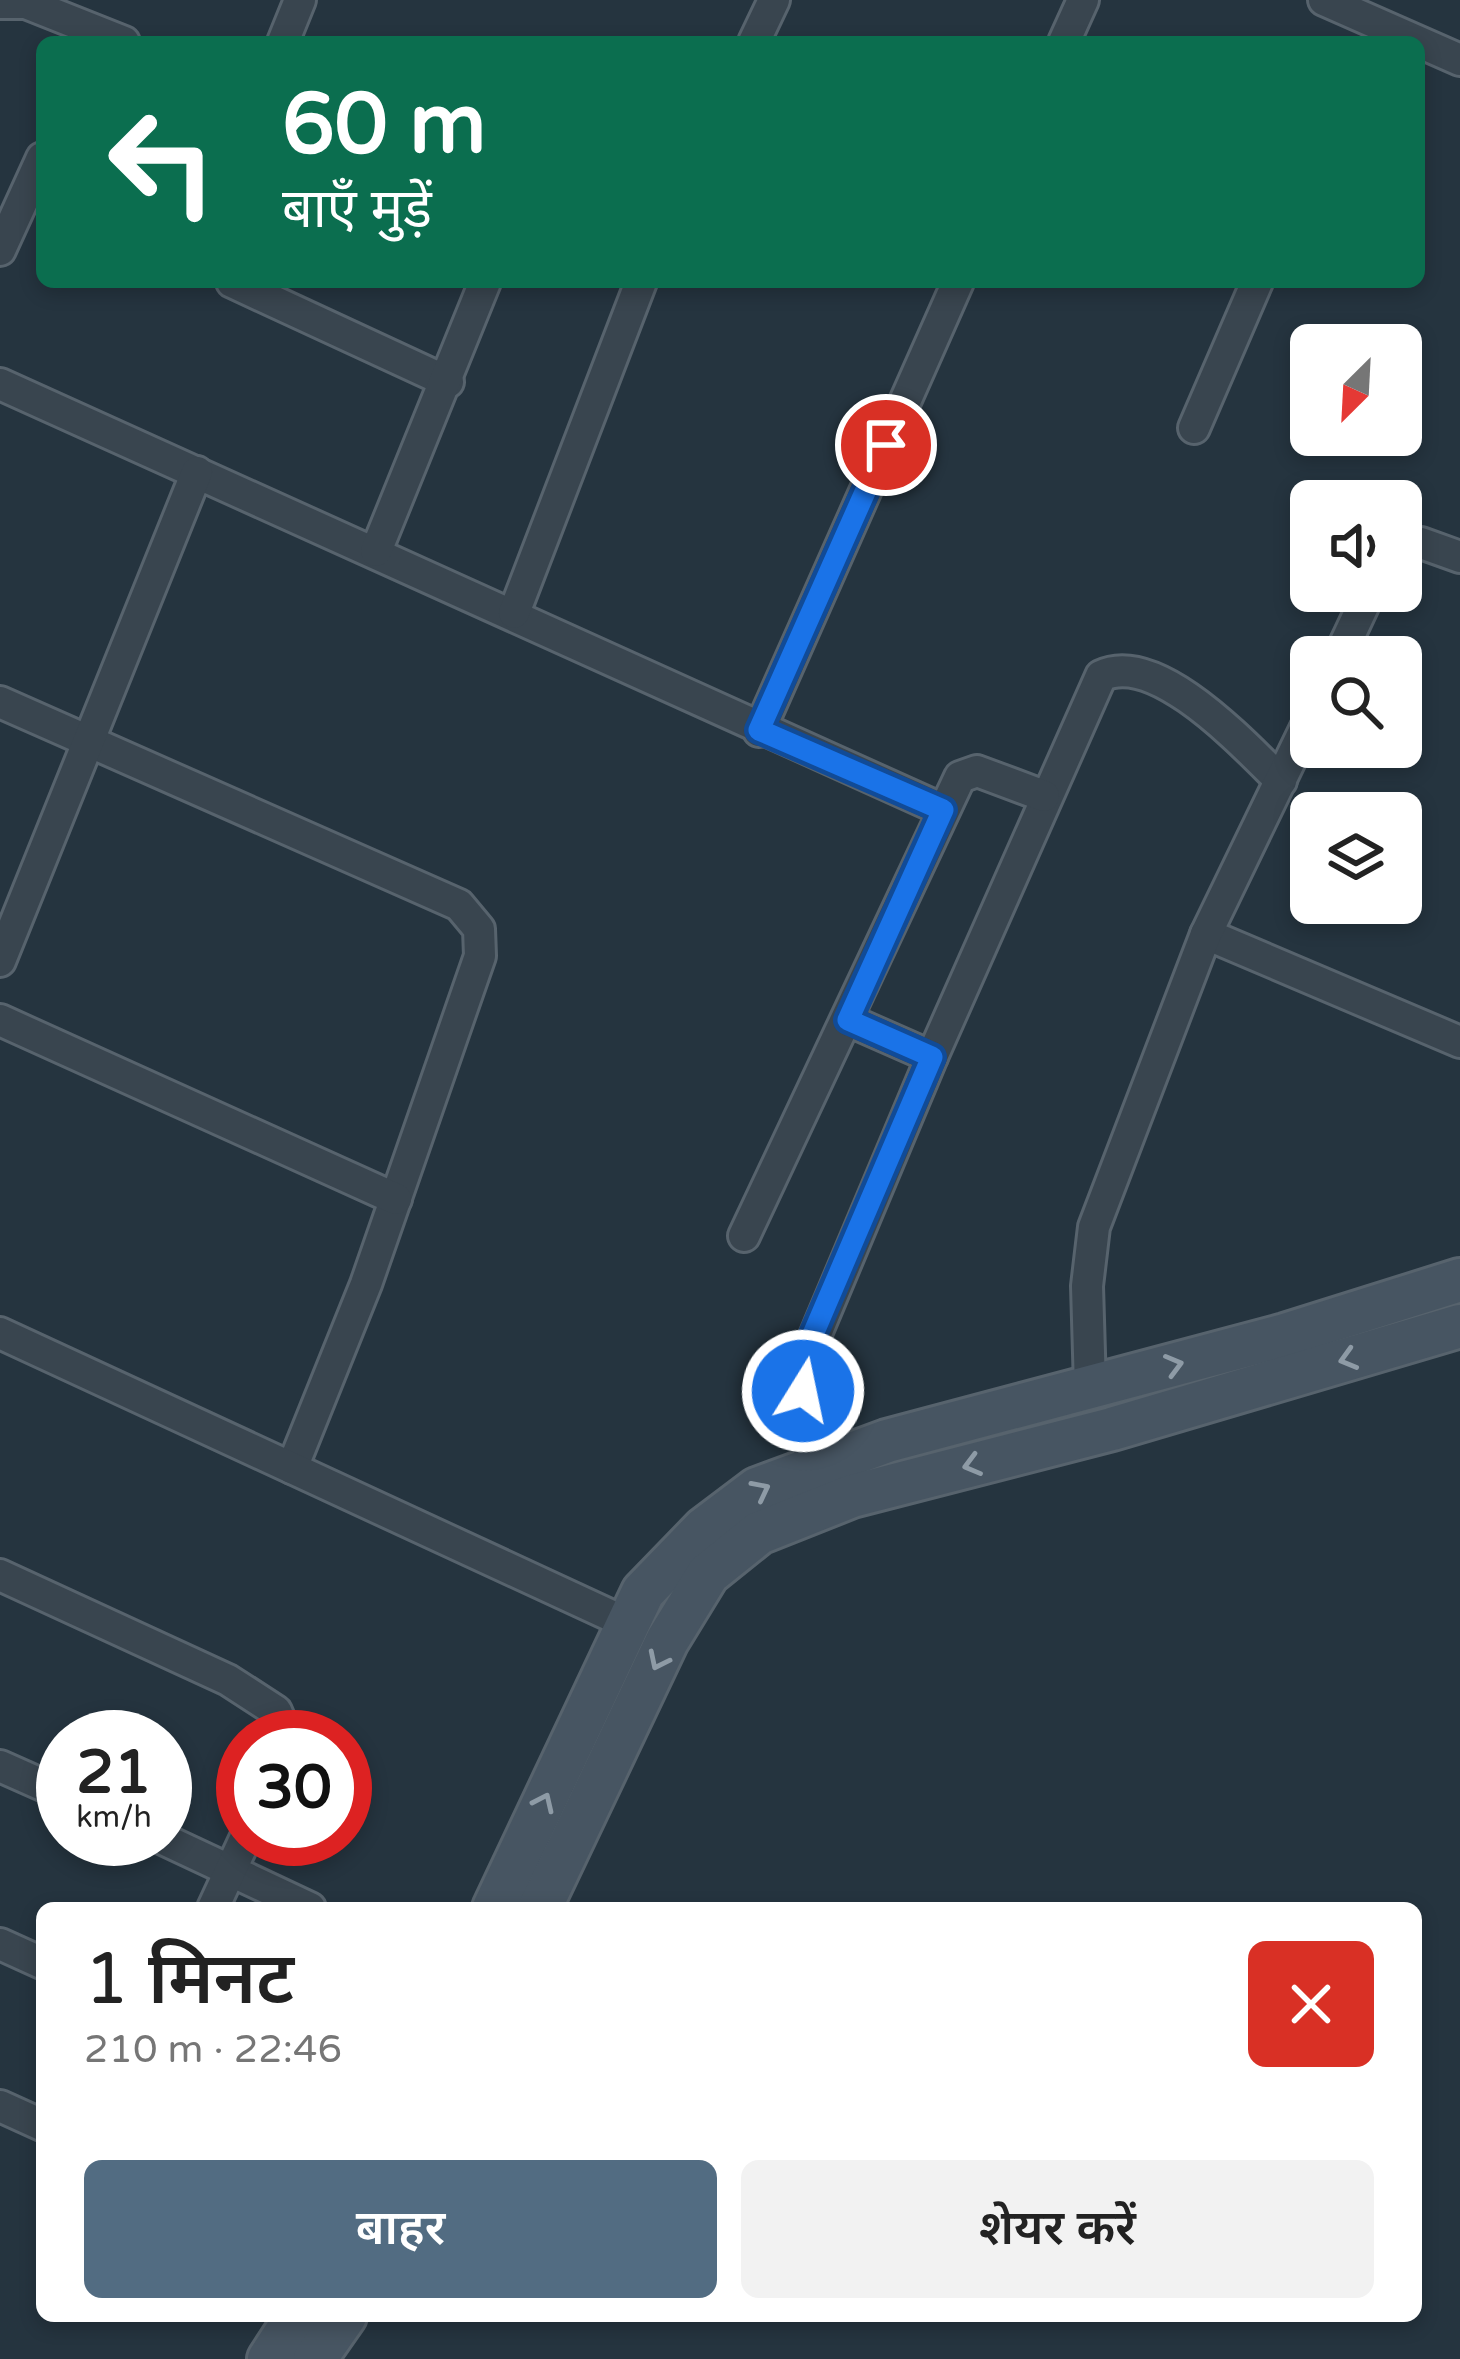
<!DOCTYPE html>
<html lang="hi">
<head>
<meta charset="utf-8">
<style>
	body { margin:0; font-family:"Varela Round","Noto Sans Devanagari",sans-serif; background:#f2f2f2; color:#222; height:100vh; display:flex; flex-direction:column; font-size:45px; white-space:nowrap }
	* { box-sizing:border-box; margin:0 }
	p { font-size:39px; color:#767676 }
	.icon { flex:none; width:66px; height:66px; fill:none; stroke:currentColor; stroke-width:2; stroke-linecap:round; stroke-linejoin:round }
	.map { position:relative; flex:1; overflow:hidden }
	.panel { position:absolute; left:36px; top:1902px; width:1386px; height:420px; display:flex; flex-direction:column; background:#fff; border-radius:18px; box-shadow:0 6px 18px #0003 }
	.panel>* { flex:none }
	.top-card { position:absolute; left:36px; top:36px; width:1389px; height:252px; border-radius:18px; box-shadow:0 6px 18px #0003; background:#0b6e4f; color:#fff; overflow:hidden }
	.needle { width:78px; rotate:204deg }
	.controls { position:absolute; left:1290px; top:324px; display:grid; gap:24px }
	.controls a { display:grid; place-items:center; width:132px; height:132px; border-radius:18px; background:#fff; box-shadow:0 6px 18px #0003; font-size:60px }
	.speed { position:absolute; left:36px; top:1710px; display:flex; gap:24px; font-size:60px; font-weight:700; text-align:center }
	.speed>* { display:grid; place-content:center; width:156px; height:156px; border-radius:50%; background:#fff; box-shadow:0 6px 18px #0003; line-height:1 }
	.speed small { font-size:30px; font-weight:400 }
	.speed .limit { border:18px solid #d22; background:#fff; color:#111 }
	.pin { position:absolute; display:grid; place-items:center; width:102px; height:102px; color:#fff; margin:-51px; border:6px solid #fff; border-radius:50%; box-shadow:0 3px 12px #0007 }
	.me { position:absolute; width:132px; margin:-66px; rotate:10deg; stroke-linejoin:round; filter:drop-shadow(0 0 9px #0008) }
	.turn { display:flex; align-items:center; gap:42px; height:252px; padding:0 48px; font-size:54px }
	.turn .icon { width:156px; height:156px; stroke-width:2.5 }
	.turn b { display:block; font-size:84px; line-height:102px }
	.round { display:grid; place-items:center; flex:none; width:126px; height:126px; border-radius:18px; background:#f2f2f2 }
	.headline { display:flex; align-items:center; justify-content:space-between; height:204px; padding:0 48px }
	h1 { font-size:72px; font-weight:600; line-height:90px }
	.cta { display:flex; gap:24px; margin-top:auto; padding:24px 48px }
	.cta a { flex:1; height:138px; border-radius:18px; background:#526c82; color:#fff; font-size:48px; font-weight:600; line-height:138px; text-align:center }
	.cta a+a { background:#f2f2f2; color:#222 }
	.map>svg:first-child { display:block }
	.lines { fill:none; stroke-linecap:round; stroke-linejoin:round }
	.street-casing { stroke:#57636d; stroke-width:36 }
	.secondary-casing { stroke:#57636d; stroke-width:48 }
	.street { stroke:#39454f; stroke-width:30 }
	.secondary { stroke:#475562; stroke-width:42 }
	.oneway { stroke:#8e9ba6 }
	.route-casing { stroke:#114b97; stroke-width:30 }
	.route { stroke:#1a73e8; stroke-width:21 }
</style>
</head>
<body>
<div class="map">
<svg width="1460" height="2359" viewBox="0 0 1460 2359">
	<rect width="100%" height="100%" fill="#25343f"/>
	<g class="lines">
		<g class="street-casing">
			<g id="street">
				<polyline points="1324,0 1460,60"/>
				<polyline points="0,3 26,3 124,42"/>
				<polyline points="283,42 300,0"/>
				<polyline points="754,42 774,0"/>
				<polyline points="1064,42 1083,0"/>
				<polyline points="0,250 42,158"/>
				<polyline points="232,282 448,382"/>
				<polyline points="0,384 943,810"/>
				<polyline points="1194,428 1257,282"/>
				<polyline points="1401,548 1421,543 1460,557"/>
				<polyline points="376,551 485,282"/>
				<polyline points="514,613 641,282"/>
				<polyline points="1339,657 1370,591"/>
				<polyline points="0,702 459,905 479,929 480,956 366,1284 292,1468"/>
				<polyline points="759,731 958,282"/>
				<polyline points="1206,934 1460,1042"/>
				<polyline points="0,961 197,472"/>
				<polyline points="0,1020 396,1199"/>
				<path d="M932,1057l169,-381c55,-27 142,68 180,105"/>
				<polyline points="744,1236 960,777 977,771 1044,796"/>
				<polyline points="0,1333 629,1624"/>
				<polyline points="1090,1387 1087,1286 1094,1227 1206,934 1311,717"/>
				<polyline points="811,1469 802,1367 932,1057 848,1020"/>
				<polyline points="0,1575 228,1680 276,1711 287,1737"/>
				<polyline points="0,1766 63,1794"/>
				<polyline points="163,1839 310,1908"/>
				<polyline points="213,1908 245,1839"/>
				<polyline points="0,1944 42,1963"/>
				<polyline points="0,2106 42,2125"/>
			</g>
		</g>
		<g class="secondary-casing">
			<g id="secondary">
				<polyline points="494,1908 643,1592 704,1529 757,1489 887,1441 1285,1335 1460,1280"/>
				<polyline points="540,1908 667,1641 708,1574 759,1533 852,1496 1112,1429 1460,1326"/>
				<polyline points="269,2359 297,2316"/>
				<polyline points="315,2359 345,2316"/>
			</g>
		</g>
		<use href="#street" class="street"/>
		<use href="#secondary" class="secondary"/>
	</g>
	<defs><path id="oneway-chevron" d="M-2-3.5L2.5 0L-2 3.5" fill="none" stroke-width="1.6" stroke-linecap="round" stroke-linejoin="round" transform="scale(3)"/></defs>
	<g class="oneway">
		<use href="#oneway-chevron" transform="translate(1348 1359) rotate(164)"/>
		<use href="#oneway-chevron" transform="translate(1174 1365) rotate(-15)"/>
		<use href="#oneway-chevron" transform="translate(972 1465) rotate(165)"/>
		<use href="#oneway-chevron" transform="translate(761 1490) rotate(-27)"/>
		<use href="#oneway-chevron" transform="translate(658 1661) rotate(116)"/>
		<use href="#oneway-chevron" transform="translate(544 1802) rotate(-65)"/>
	</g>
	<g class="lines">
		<g class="route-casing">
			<polyline id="route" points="803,1391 802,1367 811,1339 932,1057 848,1020 943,810 759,730 886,445"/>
		</g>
		<use href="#route" class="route"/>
	</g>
</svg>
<div class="controls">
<a><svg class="needle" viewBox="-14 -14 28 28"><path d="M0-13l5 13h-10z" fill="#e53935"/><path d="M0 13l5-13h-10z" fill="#767676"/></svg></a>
<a><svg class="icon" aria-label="sound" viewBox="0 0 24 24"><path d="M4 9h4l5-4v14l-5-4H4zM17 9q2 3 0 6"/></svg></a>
<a><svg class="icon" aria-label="search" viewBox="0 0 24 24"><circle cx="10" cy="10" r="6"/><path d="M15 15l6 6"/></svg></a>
<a><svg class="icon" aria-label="layers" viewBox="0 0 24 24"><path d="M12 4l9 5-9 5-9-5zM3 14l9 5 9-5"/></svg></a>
</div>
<div class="speed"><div>21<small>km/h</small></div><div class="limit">30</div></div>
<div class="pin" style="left:886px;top:445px;background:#d93025"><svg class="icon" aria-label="arrive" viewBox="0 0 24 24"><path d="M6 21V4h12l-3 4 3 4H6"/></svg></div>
<svg class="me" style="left:803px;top:1391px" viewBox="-20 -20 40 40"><circle r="17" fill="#1a73e8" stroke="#fff" stroke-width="3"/><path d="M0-11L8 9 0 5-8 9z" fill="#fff"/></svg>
<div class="top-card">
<div class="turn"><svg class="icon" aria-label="left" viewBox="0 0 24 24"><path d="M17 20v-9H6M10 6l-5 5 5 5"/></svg><div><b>60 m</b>बाएँ मुड़ें</div></div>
</div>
<section class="panel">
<div class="headline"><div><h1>1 मिनट</h1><p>210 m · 22:46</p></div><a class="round" style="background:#d93025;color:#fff"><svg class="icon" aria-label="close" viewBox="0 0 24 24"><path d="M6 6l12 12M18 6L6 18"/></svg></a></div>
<div class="cta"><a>बाहर</a><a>शेयर करें</a></div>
</section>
</div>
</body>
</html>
